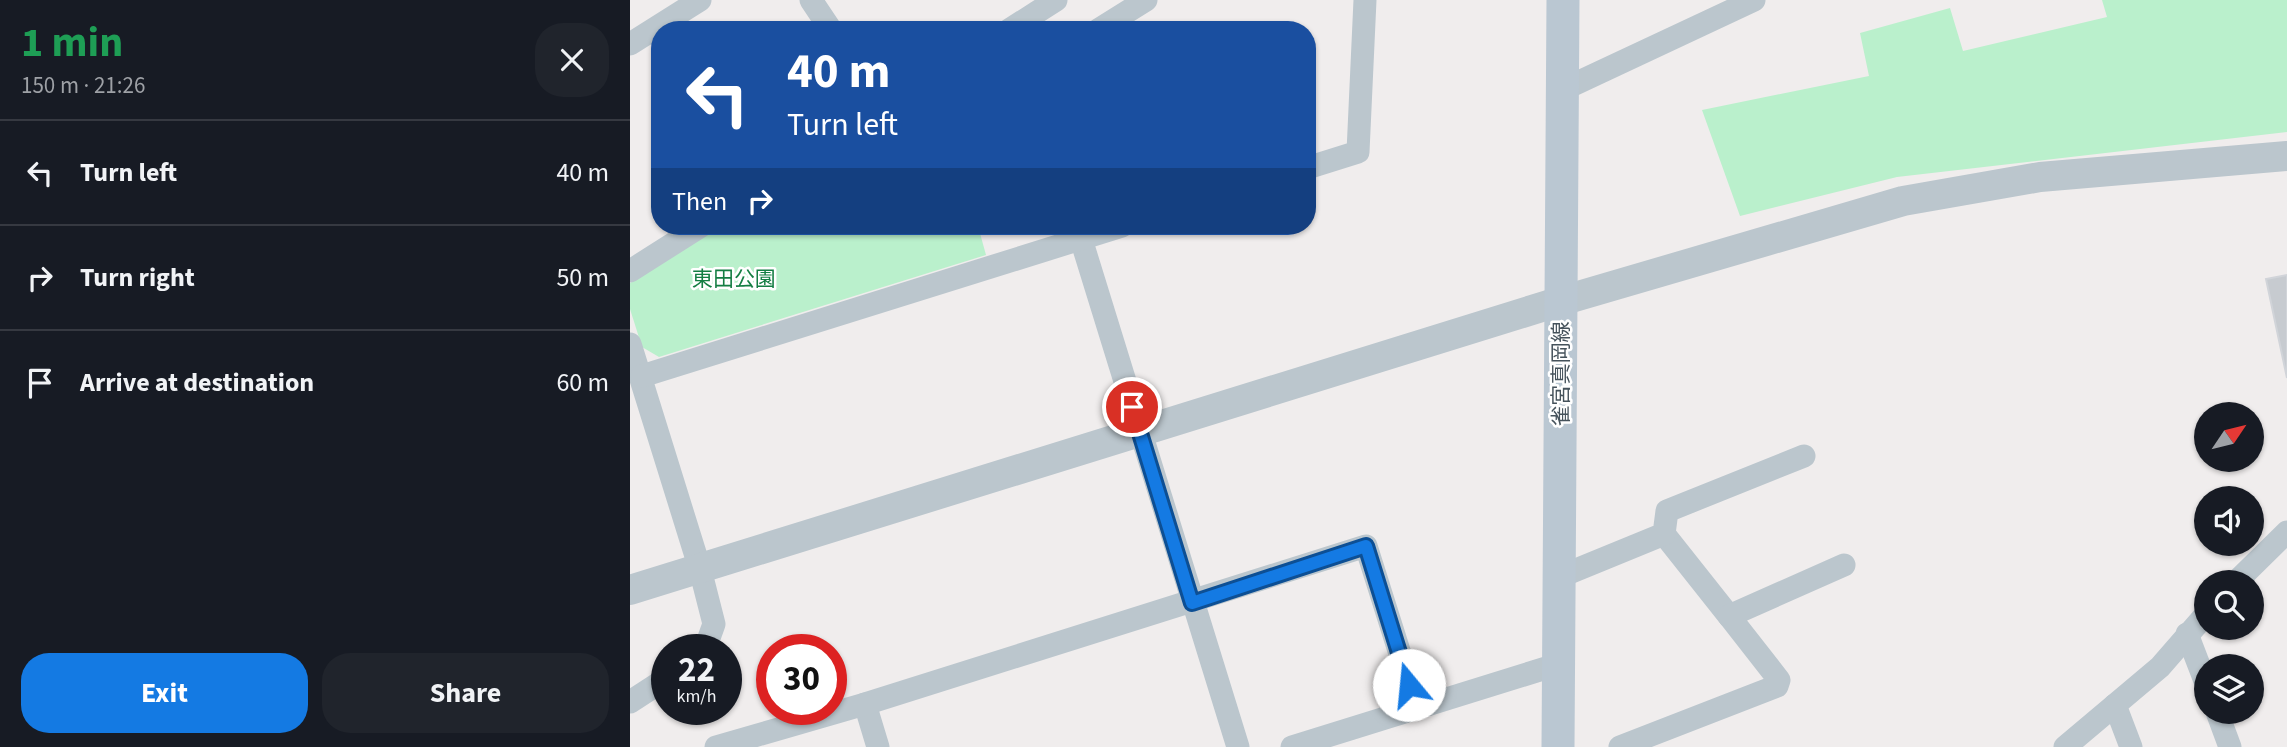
<!DOCTYPE html>
<html lang="en">
<head>
<meta charset="utf-8">
<style>
	body { margin:0; font-family:"Source Sans 3","Noto Sans JP",sans-serif; background:#20242c; color:#f1f3f6; height:100vh; display:flex; flex-direction:column; font-size:26px; white-space:nowrap }
	* { box-sizing:border-box; margin:0 }
	p { font-size:23px; color:#9ea1a6 }
	.icon { flex:none; width:38px; height:38px; fill:none; stroke:currentColor; stroke-width:2; stroke-linecap:round; stroke-linejoin:round }
	.map { position:relative; flex:1; overflow:hidden }
	.drawer { display:flex; flex-direction:column; background:#171b24; width:630px }
	.drawer>* { flex:none }
	.banner { position:absolute; left:21px; top:21px; width:665px; height:214px; border-radius:28px; box-shadow:0 2px 5px #0004; background:#1a4fa0; color:#fff; overflow:hidden }
	.needle { width:46px; rotate:55deg }
	.buttons { position:absolute; left:1564px; top:402px; display:grid; gap:14px }
	.buttons a { display:grid; place-items:center; width:70px; height:70px; border-radius:50%; background:#171b24; box-shadow:0 2px 5px #0004; font-size:35px }
	.speed { position:absolute; left:21px; top:634px; display:flex; gap:14px; font-size:35px; font-weight:700; text-align:center }
	.speed>* { display:grid; place-content:center; width:91px; height:91px; border-radius:50%; background:#171b24; box-shadow:0 2px 5px #0004; line-height:1 }
	.speed small { font-size:18px; font-weight:400 }
	.speed .limit { border:10px solid #d22; background:#fff; color:#111 }
	.pin { position:absolute; display:grid; place-items:center; width:60px; height:60px; color:#fff; margin:-30px; border:4px solid #fff; border-radius:50%; box-shadow:0 2px 7px #0007 }
	.me { position:absolute; width:77px; margin:-38px; rotate:343deg; stroke-linejoin:round; filter:drop-shadow(0 0 5px #0008) }
	.turn { display:flex; align-items:center; gap:24px; height:147px; padding:0 21px; font-size:32px }
	.turn .icon { width:91px; height:91px; stroke-width:2.5 }
	.turn b { display:block; font-size:49px; line-height:60px }
	.then { display:flex; align-items:center; height:66px; padding:0 21px; background:#0003; gap:14px; font-size:26px }
	.round { display:grid; place-items:center; flex:none; width:74px; height:74px; border-radius:28px; background:#20242c }
	.summary { display:flex; align-items:center; justify-content:space-between; height:119px; padding:0 21px }
	h1 { font-size:42px; font-weight:700; line-height:52px; color:#1e9e55 }
	.button { display:flex; gap:14px; margin-top:auto; padding:14px 21px }
	.button a { flex:1; height:80px; border-radius:28px; background:#147ae3; color:#fff; font-size:28px; font-weight:700; line-height:80px; text-align:center }
	.button a+a { background:#20242c; color:#f1f3f6 }
	ul { padding:0; list-style:none }
	li { display:flex; align-items:center; gap:21px; height:105px; padding:0 21px; border-top:2px solid #363941 }
	li div { flex:1 }
	li b { display:block; font-size:26px }
	li em { font-style:normal }
	main { display:flex; flex:1; min-height:0 }
	.map>svg:first-child { display:block }
	.green { fill:#baf0cc }
	.building { fill:#c7cbd0; stroke:#d1d4d9; stroke-width:2 }
	.lines { fill:none; stroke-linecap:round; stroke-linejoin:round }
	.minor { stroke:#bbc6cd; stroke-width:23 }
	.tertiary { stroke:#bbc6cd; stroke-width:30 }
	.secondary { stroke:#bac7d2; stroke-width:33 }
	.route-casing { stroke:#0d4f94; stroke-width:18 }
	.route { stroke:#147ae3; stroke-width:12 }
	.labels { text-anchor:middle; stroke-width:5; stroke-linejoin:round; paint-order:stroke }
	.park-label { font-size:21px; fill:#147e43; stroke:#fff }
	.street-label { font-size:21px; fill:#45525b; stroke:#fff }
</style>
</head>
<body>
<main>
<section class="drawer">
<div class="summary"><div><h1>1 min</h1><p>150 m · 21:26</p></div><a class="round"><svg class="icon" aria-label="close" viewBox="0 0 24 24"><path d="M6 6l12 12M18 6L6 18"/></svg></a></div>
<ul>
<li><svg class="icon" aria-label="left" viewBox="0 0 24 24"><path d="M17 20v-9H6M10 6l-5 5 5 5"/></svg><div><b>Turn left</b></div><em>40 m</em></li>
<li><svg class="icon" aria-label="right" viewBox="0 0 24 24"><path d="M7 20v-9h11M14 6l5 5-5 5"/></svg><div><b>Turn right</b></div><em>50 m</em></li>
<li><svg class="icon" aria-label="arrive" viewBox="0 0 24 24"><path d="M6 21V4h12l-3 4 3 4H6"/></svg><div><b>Arrive at destination</b></div><em>60 m</em></li>
</ul>
<div class="button"><a>Exit</a><a>Share</a></div>
</section>
<div class="map">
<svg width="1657" height="747" viewBox="0 0 1657 747">
	<rect width="100%" height="100%" fill="#f0eded"/>
	<g class="green">
		<polygon points="1472,0 1657,0 1657,132 1267,177 1110,216 1072,110 1239,76 1230,33 1320,8 1333,51 1477,17"/>
		<polygon points="91,226 348,226 356,255 29,357 12,347 0,309 0,283"/>
	</g>
	<polygon class="building" points="1657,275 1657,378 1636,279"/>
	<g class="lines">
		<g class="minor">
			<polyline points="181,0 201,30"/>
			<polyline points="379,30 426,0"/>
			<polyline points="468,30 516,0"/>
			<polyline points="0,44 70,0"/>
			<polyline points="932,90 1124,0"/>
			<polyline points="677,168 728,152 735,0"/>
			<polyline points="447,226 608,747"/>
			<polyline points="0,271 71,226"/>
			<polyline points="0,344 70,569 84,624 75,649"/>
			<polyline points="12,376 492,226"/>
			<polyline points="1034,534 1099,616"/>
			<polyline points="929,577 1034,534 1037,511 1174,456"/>
			<polyline points="1605,583 1657,532"/>
			<polyline points="1557,634 1577,686"/>
			<polyline points="0,702 37,678"/>
			<polyline points="235,704 248,747"/>
			<polyline points="1485,705 1501,747"/>
			<polyline points="1587,712 1600,747"/>
			<polyline points="86,747 235,704 736,546 787,708"/>
			<polyline points="662,747 929,664"/>
			<polyline points="990,747 1147,686 1149,680 1099,616 1214,565"/>
			<polyline points="1435,747 1530,667 1577,613"/>
		</g>
		<polyline class="tertiary" points="0,590 931,301 1273,201 1410,177 1657,156"/>
		<polyline class="secondary" points="928,747 933,0"/>
	</g>
	<g class="lines">
		<g class="route-casing">
			<polyline id="route" points="502,407 562,603 736,546 779,685"/>
		</g>
		<use href="#route" class="route"/>
	</g>
	<g class="labels">
		<g class="park-label">
			<text x="104" y="286">東田公園</text>
		</g>
		<g class="street-label">
			<text transform="translate(931 374) rotate(-90)" y="7">雀宮真岡線</text>
		</g>
	</g>
</svg>
<div class="buttons">
<a><svg class="needle" viewBox="-14 -14 28 28"><path d="M0-13l5 13h-10z" fill="#e53935"/><path d="M0 13l5-13h-10z" fill="#9ea1a6"/></svg></a>
<a><svg class="icon" aria-label="sound" viewBox="0 0 24 24"><path d="M4 9h4l5-4v14l-5-4H4zM17 9q2 3 0 6"/></svg></a>
<a><svg class="icon" aria-label="search" viewBox="0 0 24 24"><circle cx="10" cy="10" r="6"/><path d="M15 15l6 6"/></svg></a>
<a><svg class="icon" aria-label="layers" viewBox="0 0 24 24"><path d="M12 4l9 5-9 5-9-5zM3 14l9 5 9-5"/></svg></a>
</div>
<div class="speed"><div>22<small>km/h</small></div><div class="limit">30</div></div>
<div class="pin" style="left:502px;top:407px;background:#d93025"><svg class="icon" aria-label="arrive" viewBox="0 0 24 24"><path d="M6 21V4h12l-3 4 3 4H6"/></svg></div>
<svg class="me" style="left:779px;top:685px" viewBox="-20 -20 40 40"><circle r="19" fill="#fff"/><path d="M0-13L10 11 0 6-10 11z" fill="#147ae3"/></svg>
<div class="banner">
<div class="turn"><svg class="icon" aria-label="left" viewBox="0 0 24 24"><path d="M17 20v-9H6M10 6l-5 5 5 5"/></svg><div><b>40 m</b>Turn left</div></div>
<div class="then">Then<svg class="icon" aria-label="right" viewBox="0 0 24 24"><path d="M7 20v-9h11M14 6l5 5-5 5"/></svg></div>
</div>
</div>
</main>
</body>
</html>
